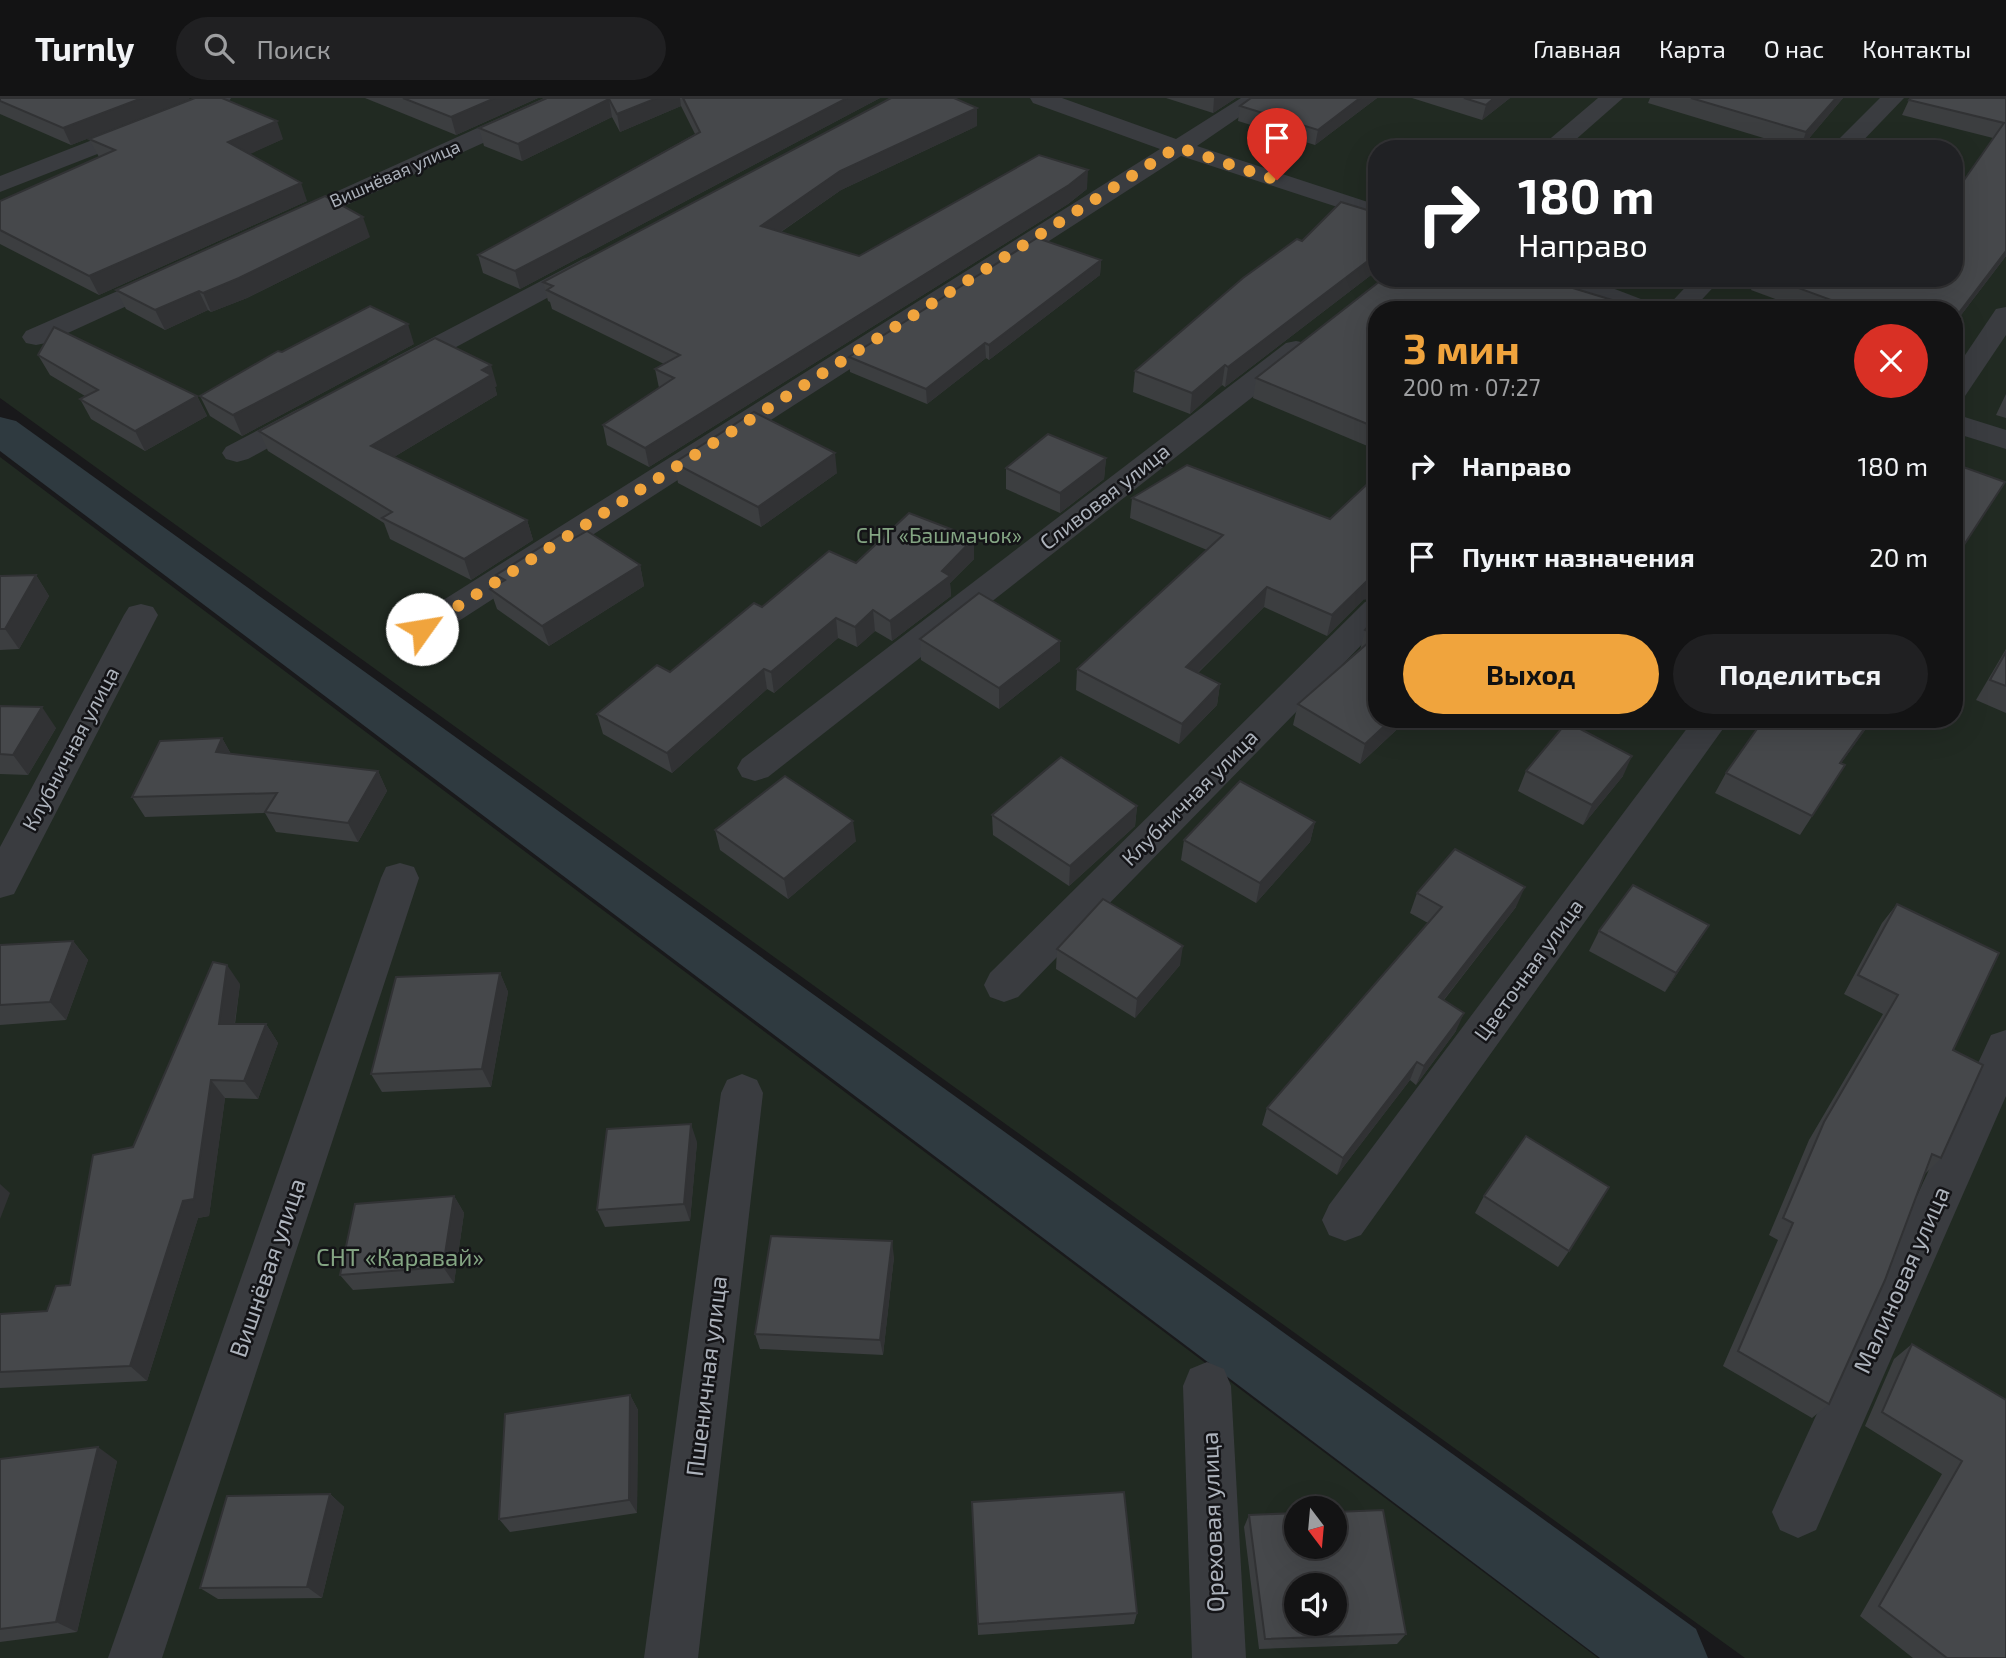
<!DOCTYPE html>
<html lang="ru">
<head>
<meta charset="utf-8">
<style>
	body { margin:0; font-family:"Exo 2",sans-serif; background:#202022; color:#f1f3f6; height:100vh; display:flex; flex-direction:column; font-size:26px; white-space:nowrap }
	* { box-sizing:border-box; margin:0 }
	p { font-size:23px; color:#9d9ea0 }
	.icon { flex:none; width:38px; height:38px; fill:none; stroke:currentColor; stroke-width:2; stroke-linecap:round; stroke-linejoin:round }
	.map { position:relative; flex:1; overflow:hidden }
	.drawer { position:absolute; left:1368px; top:203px; width:595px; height:427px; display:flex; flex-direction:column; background:#131314; border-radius:28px; box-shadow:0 7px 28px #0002,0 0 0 2px #323234 }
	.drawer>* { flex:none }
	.hud { position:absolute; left:1368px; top:42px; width:595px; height:147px; border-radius:28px; box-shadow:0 7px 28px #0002,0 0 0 2px #323234; background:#202124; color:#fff; overflow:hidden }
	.needle { width:46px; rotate:164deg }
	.controls { position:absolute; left:1284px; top:1398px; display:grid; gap:14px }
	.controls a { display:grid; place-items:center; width:63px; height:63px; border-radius:50%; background:#131314; box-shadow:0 7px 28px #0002,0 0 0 2px #323234; font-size:35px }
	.pin { position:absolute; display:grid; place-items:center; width:60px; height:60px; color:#fff; margin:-72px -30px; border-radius:50% 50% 50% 0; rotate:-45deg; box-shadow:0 0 7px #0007 }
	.pin .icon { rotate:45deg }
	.me { position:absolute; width:77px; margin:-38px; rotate:58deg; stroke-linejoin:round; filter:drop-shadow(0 0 5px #0008) }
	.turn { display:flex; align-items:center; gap:24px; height:147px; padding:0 35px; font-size:32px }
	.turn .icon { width:91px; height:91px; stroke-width:2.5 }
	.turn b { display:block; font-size:49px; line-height:60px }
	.round { display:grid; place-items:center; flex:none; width:74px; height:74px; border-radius:37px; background:#202022 }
	.headline { display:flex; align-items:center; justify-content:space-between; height:119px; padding:0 35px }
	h1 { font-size:42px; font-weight:700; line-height:52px; color:#f0a43d }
	.cta { display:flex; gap:14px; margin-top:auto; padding:14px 35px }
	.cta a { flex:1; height:80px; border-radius:42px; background:#f0a43d; color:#111; font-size:28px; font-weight:700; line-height:80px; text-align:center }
	.cta a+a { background:#202022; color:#f1f3f6 }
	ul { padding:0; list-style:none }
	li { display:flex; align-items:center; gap:21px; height:91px; padding:0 35px }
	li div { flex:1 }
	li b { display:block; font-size:26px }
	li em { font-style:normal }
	header { display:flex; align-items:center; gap:42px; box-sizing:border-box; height:98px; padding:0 35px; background:#131314; border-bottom:2px solid #323234 }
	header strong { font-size:33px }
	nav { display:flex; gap:38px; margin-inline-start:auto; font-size:24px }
	.search { width:490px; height:63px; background:#202022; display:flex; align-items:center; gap:18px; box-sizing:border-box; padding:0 24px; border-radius:38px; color:#9d9ea0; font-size:26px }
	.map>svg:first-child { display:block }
	.green { fill:#212a22; fill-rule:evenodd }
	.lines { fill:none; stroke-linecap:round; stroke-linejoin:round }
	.canal { fill:#2f3a40; fill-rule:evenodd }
	.minor { fill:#3a3c40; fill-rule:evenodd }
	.wall { fill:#3c3e40 }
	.shaded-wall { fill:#313234 }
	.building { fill:#46484b; stroke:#313234; stroke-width:2; fill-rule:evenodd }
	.route { stroke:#f0a43d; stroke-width:12; stroke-dasharray:0 21.6 }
	.labels { text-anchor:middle; stroke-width:5; stroke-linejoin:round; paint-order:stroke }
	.far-street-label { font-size:18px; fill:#acb2bb; stroke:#141417 }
	.street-label { font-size:21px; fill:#acb2bb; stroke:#141417 }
	.park-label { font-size:21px; fill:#84a583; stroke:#141417 }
	.near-park-label { font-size:24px; fill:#84a583; stroke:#141417 }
	.near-street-label { font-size:24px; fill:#acb2bb; stroke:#141417 }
</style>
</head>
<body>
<header>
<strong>Turnly</strong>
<div class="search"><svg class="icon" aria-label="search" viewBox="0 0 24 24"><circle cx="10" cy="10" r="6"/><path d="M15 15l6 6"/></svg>Поиск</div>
<nav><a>Главная</a><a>Карта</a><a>О нас</a><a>Контакты</a></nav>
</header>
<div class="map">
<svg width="2006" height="1560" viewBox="0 0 2006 1560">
	<rect width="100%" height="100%" fill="#19191b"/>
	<g class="green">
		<path d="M0,0h2006v1560h-261l-1745,-1260zM1377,51h578v129h-578zM1377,212h578v409h-578z"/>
		<path d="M0,359l1598,1201h-1598zM1297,1410h38v39h-38zM1297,1488h38v38h-38z"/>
	</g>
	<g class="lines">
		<polygon class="canal" points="0,319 16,323 1696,1531 1708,1560 1600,1560 0,353"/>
		<g class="minor">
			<polygon points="200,0 231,0 228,5 0,94 0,78"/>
			<polygon points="544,0 574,0 571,5 296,130 287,133 278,130 274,125 278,120"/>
			<polygon points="1030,0 1062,0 1176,41 1241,0 1267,0 1197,48 1377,107 1377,122 1181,58 434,539 422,542 410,539 405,531 410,523 1160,51 1033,5"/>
			<polygon points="1598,0 1623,0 1565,51 1538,51"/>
			<polygon points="1880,0 1904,0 1855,51 1829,51"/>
			<polygon points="592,158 601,161 605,166 601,171 408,275 398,277 388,275 384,269 388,263 583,161"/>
			<polygon points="168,171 177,173 181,179 177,185 46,245 36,247 26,245 22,239 26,233"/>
			<polygon points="1548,180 1586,180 1654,206 1658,212 1620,212 1552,186"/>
			<polygon points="1694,180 1722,180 1692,212 1664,212"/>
			<polygon points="2006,209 2006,237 1965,298 1955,300 1955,272 1996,211"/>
			<polygon points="1296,243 1306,245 1310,251 1306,257 768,679 755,683 742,679 737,670 742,661 1286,245"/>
			<polygon points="308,308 318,311 322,317 318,323 248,361 237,364 226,361 222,355 226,349 298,311"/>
			<polygon points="1955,316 2006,332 2006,351 1955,335"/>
			<polygon points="1377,501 1377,531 1018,899 1004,904 990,899 984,887 990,875 1365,504"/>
			<polygon points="141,506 153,509 158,517 14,796 0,800 0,749 124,517 129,509"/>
			<polygon points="1694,621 1730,621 1361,1137 1345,1143 1329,1137 1322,1122 1329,1107"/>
			<polygon points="400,765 414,769 419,780 162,1560 108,1560 381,780 386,769"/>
			<polygon points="2006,932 2006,998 1816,1432 1798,1440 1780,1432 1772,1414 1780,1396 1985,950 1991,937"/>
			<polygon points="742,976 757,982 763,995 698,1560 644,1560 721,995 727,982"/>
			<polygon points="1207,1264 1224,1271 1231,1288 1246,1560 1192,1560 1183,1288 1190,1271"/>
		</g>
	</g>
	<g class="wall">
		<polygon points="0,0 190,1 71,47 0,16"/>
		<polygon points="365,0 538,0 456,37"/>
		<polygon points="547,0 880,0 520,191 483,175 478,157 695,36 681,8 620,34 612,19 522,63 484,48 479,30"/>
		<polygon points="1166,0 1236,0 1213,15"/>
		<polygon points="1251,0 1377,0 1315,47 1238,23 1240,8"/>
		<polygon points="1412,0 1510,0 1482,22"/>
		<polygon points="1650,0 1843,0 1800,51 1648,5"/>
		<polygon points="2006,0 2006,158 1955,225 1955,212 1805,212 1751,192 1756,180 1955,180 1993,40 1902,17 1909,2"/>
		<polygon points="977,28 841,92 781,134 859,158 1087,91 1068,106 649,369 607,347 603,327 659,290 655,271 664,266 552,211 550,204 548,203 543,184"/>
		<polygon points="89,41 283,41 249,56 307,103 99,197 0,146 0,103 99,59"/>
		<polygon points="1377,115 1377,175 1375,174 1225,289 1222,287 1190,316 1133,294 1135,273 1302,143"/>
		<polygon points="370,139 247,200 211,214 208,212 165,232 126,211 116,192"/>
		<polygon points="1101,162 1100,177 989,262 986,260 927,306 850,274 849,259"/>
		<polygon points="1377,212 1377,352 1253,300 1256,280"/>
		<polygon points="414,246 242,338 210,318 200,298"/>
		<polygon points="38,257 197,298 207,318 145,353 91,321 80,301 85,298 50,277"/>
		<polygon points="497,288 495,289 497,297 394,359 527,422 533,442 471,482 390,441 384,425 268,353 259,333"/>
		<polygon points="2006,296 2006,320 1996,317"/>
		<polygon points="1106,360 1104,381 1060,415 1006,391 1006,370"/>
		<polygon points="674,365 837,375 761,429 678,385"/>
		<polygon points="1132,400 1330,421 1363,502 1327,538 1264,509 1198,575 1220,586 1217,607 1179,646 1076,592 1077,571 1207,452 1130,420"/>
		<polygon points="571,442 640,467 644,488 549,548 497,511 490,491 499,486 496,477"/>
		<polygon points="974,461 950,485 951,498 892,543 875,533 857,549 838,540 774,595 767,591 672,675 603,636 597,616 856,465"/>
		<polygon points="36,477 49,498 19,551 0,552 0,478"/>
		<polygon points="1377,519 1377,621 1408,621 1360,666 1293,627 1298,606 1360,552 1365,532"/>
		<polygon points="920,541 1060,563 999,611 921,562"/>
		<polygon points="2006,551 2006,615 1976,602"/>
		<polygon points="0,608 56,630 28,677 0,676"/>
		<polygon points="1764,621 1873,621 1841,665 1845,667 1800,737 1715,695 1726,675"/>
		<polygon points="222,640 231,656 378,673 387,693 358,744 276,734 265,715 145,719 132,699"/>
		<polygon points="1526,673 1623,678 1583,727 1518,693"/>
		<polygon points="1137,708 1135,728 1069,788 993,737 992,717"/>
		<polygon points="1315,724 1310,744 1256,805 1181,762 1184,742"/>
		<polygon points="715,732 856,743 788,801 720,752"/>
		<polygon points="1417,795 1516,809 1444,902 1456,933 1416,987 1410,982 1337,1077 1262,1027 1267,1010 1428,825 1410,815"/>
		<polygon points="1897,806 1953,952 1941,1060 1924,1077 1829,1306 1812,1320 1723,1268 1778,1142 1769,1137 1809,1042 1883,916 1844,896 1882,825"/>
		<polygon points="1709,827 1697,846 1665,894 1589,853 1599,833"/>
		<polygon points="73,843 88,862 66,922 0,927 0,847"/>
		<polygon points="1057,851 1180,867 1135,920 1056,871"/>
		<polygon points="500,875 508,894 491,989 382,994 371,976"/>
		<polygon points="240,886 235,926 266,926 278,945 258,1001 225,1000 209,1118 198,1120 147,1283 0,1290 0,1216 47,1213 70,1187"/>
		<polygon points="697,1044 690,1123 605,1129 597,1112"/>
		<polygon points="454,1098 464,1115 454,1185 353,1192 340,1177"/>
		<polygon points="1484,1098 1569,1153 1558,1169 1475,1115"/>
		<polygon points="894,1159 883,1257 760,1251 755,1236"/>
		<polygon points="1912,1246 2006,1302 2006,1560 1913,1560 1860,1518 1942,1376 1865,1328 1894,1261"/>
		<polygon points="630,1297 638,1312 637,1415 510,1434 499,1421"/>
		<polygon points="0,1361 117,1363 77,1534 0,1544"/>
		<polygon points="330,1396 344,1409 322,1500 218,1501 200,1490"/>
		<polygon points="972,1404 1137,1515 1134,1526 978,1537"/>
		<polygon points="1249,1417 1406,1536 1397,1546 1259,1551 1244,1429"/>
	</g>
	<g class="shaded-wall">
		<polygon points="142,0 189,0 190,1 71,47 63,30"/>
		<polygon points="495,0 538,0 456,37 451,19"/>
		<polygon points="657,0 680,0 681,8 620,34 617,16"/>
		<polygon points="847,0 880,0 520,191 515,173"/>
		<polygon points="1214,0 1236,0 1213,15"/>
		<polygon points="1360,0 1377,0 1315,47 1318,32"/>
		<polygon points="1494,0 1510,0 1482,22 1486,7"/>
		<polygon points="1836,0 1843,0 1800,51 1806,34"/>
		<polygon points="609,1 612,19 522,63 518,46"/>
		<polygon points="977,10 977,28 841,92 763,146 761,128 840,73"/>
		<polygon points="277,23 283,41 235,63 228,44"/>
		<polygon points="1088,72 1087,91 1068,106 649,369 645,350"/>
		<polygon points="301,85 307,103 99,197 89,178"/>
		<polygon points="363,119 370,139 247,200 211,214 203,195"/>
		<polygon points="2006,153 2006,158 1955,225 1955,220"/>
		<polygon points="1377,156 1377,165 1375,174 1225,289 1228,269"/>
		<polygon points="1101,162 1100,177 989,262 989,247"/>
		<polygon points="199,193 208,212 165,232 155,212"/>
		<polygon points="408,226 414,246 242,338 233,317"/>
		<polygon points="985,245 986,260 927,306 926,291"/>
		<polygon points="491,267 497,288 495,289 497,297 379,368 371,348 482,272"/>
		<polygon points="1225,267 1222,287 1190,316 1192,295"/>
		<polygon points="197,298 207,318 145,353 135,333"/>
		<polygon points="835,355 837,375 761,429 758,409"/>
		<polygon points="1106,360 1104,381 1060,415 1060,395"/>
		<polygon points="527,422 533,442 471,482 464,461"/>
		<polygon points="974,440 974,461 950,485 951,498 892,543 890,523"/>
		<polygon points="640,467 644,488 549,548 542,528"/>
		<polygon points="36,477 49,498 19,551 5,531"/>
		<polygon points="1377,480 1377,499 1363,502 1327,538 1332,517 1368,482"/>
		<polygon points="1267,489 1264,509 1183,589 1186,569"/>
		<polygon points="873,512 875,533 857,549 855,529"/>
		<polygon points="836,520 838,540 774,595 771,574"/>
		<polygon points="1060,543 1060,563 999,611 999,590"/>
		<polygon points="764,571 767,591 672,675 667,655"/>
		<polygon points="1220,586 1217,607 1179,646 1182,626"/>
		<polygon points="42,609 56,630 28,677 13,657"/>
		<polygon points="1392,621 1408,621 1360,666 1365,646"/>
		<polygon points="1871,621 1873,621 1827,685 1840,665"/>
		<polygon points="222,640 233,660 216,654"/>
		<polygon points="1632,658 1623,678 1583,727 1592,707"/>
		<polygon points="378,673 387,693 358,744 348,725"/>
		<polygon points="1137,708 1135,728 1069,788 1070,768"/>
		<polygon points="853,723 856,743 788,801 784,781"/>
		<polygon points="1315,724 1310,744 1256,805 1260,785"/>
		<polygon points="1525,789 1516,809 1431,918 1439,899"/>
		<polygon points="1709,827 1697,846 1665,894 1676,875"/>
		<polygon points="73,843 88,862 66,922 50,904"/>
		<polygon points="1183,848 1180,867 1135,920 1137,901"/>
		<polygon points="227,867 240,886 232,944 219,926"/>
		<polygon points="500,875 508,894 491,989 482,971"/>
		<polygon points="1464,915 1456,933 1416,987 1424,968"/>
		<polygon points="266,926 278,945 258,1001 244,983"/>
		<polygon points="1417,964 1410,982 1337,1077 1343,1060"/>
		<polygon points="211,982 225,1000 209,1118 198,1120 147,1283 130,1268"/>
		<polygon points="691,1026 697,1044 690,1123 684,1106"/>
		<polygon points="0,1086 10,1095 0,1121"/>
		<polygon points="454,1098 464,1115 454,1185 443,1169"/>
		<polygon points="892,1143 894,1159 883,1257 880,1242"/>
		<polygon points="630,1297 638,1312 637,1415 629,1402"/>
		<polygon points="98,1349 117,1363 77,1534 56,1524"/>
		<polygon points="330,1396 344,1409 322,1500 307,1489"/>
	</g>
	<g class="building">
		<polygon points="0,0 142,0 63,30 0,3"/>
		<polygon points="195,0 222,0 277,23 228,44 301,85 89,178 0,132 0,103 115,52 89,41"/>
		<polygon points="403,0 495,0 451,19"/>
		<polygon points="547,0 657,0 617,16 609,1 518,46 479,30"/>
		<polygon points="683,0 847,0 515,173 478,157 700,34"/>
		<polygon points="891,0 954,0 977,10 840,73 761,128 859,158 1039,57 1088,72 1069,87 645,350 603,327 674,280 655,271 680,257 547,192 553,188 543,184"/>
		<polygon points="1251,0 1360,0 1318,32 1240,8"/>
		<polygon points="1464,0 1494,0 1486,7"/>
		<polygon points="1691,0 1836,0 1806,34"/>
		<polygon points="1911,0 2006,0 2006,153 1955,220 1955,212 1831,212 1834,203 1771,180 1955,180 1955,95 2004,25 1909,2"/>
		<polygon points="325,98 363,119 239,180 203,195 199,193 155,212 116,192"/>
		<polygon points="1341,104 1377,115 1377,156 1228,269 1225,267 1192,295 1135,273 1243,180 1297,141 1302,143"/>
		<polygon points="1037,140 1101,162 989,247 985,245 926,291 849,259"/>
		<polygon points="1384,180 1540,180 1645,212 1377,212 1377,330 1256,280"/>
		<polygon points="370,208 408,226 233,317 200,298 278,253 282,254"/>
		<polygon points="54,229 197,298 135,333 80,301 98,292 38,257"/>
		<polygon points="435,240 491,267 482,272 491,277 371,348 527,422 464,461 382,420 392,414 259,333"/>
		<polygon points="754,314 835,355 758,409 674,365"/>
		<polygon points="1048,336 1106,360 1060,395 1006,370"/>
		<polygon points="1955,366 2005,384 1956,459 1955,459"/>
		<polygon points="1187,367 1330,421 1377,377 1377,480 1368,482 1332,517 1267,489 1186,569 1220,586 1182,626 1077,571 1223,437 1132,400"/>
		<polygon points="909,415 974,440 942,473 950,478 890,523 873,512 855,529 836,520 771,574 764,571 667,655 597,616 657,567 670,574 754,505 762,509 829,453 856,465"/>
		<polygon points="587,433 640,467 542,528 490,491 505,482 496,477 560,437 571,442"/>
		<polygon points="36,477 5,531 0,531 0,478"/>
		<polygon points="979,495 1060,543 999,590 920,541"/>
		<polygon points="1377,519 1377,621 1392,621 1365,646 1298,606 1377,537 1365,532"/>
		<polygon points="2006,554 2006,588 1990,582"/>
		<polygon points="0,608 42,609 13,657 0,656"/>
		<polygon points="1764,621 1871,621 1840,665 1845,667 1812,718 1726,675"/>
		<polygon points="1567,624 1632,658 1592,707 1526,673"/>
		<polygon points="222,640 216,654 378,673 348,725 265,714 277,695 132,699 160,643"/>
		<polygon points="1061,659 1137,708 1070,768 992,717"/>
		<polygon points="785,678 853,723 784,781 715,732"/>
		<polygon points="1240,683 1315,724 1260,785 1184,742"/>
		<polygon points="1455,751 1525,789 1439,899 1464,915 1424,968 1417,964 1343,1060 1267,1010 1442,809 1417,795"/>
		<polygon points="1633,787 1709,827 1676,875 1599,833"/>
		<polygon points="1103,801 1183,848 1137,901 1057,851"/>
		<polygon points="1897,806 1999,855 1953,952 1983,967 1941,1060 1932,1056 1885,1182 1829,1306 1738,1253 1793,1125 1783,1120 1824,1024 1898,897 1858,877"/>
		<polygon points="73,843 50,904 0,907 0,847"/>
		<polygon points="213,864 227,867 219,926 266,926 244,983 211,982 194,1101 183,1103 130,1268 0,1274 0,1216 47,1213 56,1188 70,1187 93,1057 133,1049"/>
		<polygon points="500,875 482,971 371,976 396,879"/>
		<polygon points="691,1026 684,1106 597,1112 607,1031"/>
		<polygon points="1526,1038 1609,1089 1569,1153 1484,1098"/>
		<polygon points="454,1098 443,1169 340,1177 355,1106"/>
		<polygon points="771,1138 892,1143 880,1242 755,1236"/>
		<polygon points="1912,1246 2006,1302 2006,1560 1947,1560 1879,1508 1962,1363 1882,1314"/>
		<polygon points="630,1297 629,1402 499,1421 505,1316"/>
		<polygon points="98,1349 56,1524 0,1531 0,1361"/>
		<polygon points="1124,1394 1137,1515 978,1526 972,1404"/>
		<polygon points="330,1396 307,1489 200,1490 227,1398"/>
		<path d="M1383,1412l23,124 -141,5 -16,-124 48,-2v34h38v-35zM1297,1488h38v38h-38z"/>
	</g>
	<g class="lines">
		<polyline class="route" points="422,531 1177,49 1277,82"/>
	</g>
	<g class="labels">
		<g class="far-street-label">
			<text transform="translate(395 76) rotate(-24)" y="6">Вишнёвая улица</text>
		</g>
		<g class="street-label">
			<text transform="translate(1105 399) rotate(-38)" y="7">Сливовая улица</text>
			<text transform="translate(71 651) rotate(-62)" y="7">Клубничная улица</text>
			<text transform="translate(1190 700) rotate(-45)" y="7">Клубничная улица</text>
			<text transform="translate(1529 872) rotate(-54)" y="7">Цветочная улица</text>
		</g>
		<g class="park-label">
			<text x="939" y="445">СНТ «Башмачок»</text>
		</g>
		<g class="near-park-label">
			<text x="400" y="1168">СНТ «Каравай»</text>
		</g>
		<g class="near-street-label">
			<text transform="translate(268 1170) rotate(-71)" y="8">Вишнёвая улица</text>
			<text transform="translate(1902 1182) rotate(-66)" y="8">Малиновая улица</text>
			<text transform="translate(707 1278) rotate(-83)" y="8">Пшеничная улица</text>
			<text transform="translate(1213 1424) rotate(-92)" y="8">Ореховая улица</text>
		</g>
	</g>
</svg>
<div class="controls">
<a><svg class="needle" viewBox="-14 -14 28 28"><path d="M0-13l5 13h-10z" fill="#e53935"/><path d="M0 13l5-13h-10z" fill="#9d9ea0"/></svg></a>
<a><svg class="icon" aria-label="sound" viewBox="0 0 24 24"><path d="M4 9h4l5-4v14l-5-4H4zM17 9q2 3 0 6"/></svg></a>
</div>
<div class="pin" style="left:1277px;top:82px;background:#d93025"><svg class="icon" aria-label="arrive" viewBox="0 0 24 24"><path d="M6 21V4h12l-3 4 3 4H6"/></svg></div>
<svg class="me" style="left:422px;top:531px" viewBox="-20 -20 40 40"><circle r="19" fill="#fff"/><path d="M0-13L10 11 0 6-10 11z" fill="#f0a43d"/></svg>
<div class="hud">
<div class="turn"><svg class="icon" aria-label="right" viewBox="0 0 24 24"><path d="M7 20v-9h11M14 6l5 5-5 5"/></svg><div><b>180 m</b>Направо</div></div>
</div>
<section class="drawer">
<div class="headline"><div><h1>3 мин</h1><p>200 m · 07:27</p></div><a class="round" style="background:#d93025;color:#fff"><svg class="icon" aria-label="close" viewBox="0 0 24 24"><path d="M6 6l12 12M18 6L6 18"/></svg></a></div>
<ul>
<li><svg class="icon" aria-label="right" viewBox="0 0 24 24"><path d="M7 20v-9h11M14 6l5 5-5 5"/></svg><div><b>Направо</b></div><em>180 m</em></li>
<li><svg class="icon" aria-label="arrive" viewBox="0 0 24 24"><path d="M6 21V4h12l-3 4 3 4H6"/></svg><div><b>Пункт назначения</b></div><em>20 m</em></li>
</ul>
<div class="cta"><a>Выход</a><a>Поделиться</a></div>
</section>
</div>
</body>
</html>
